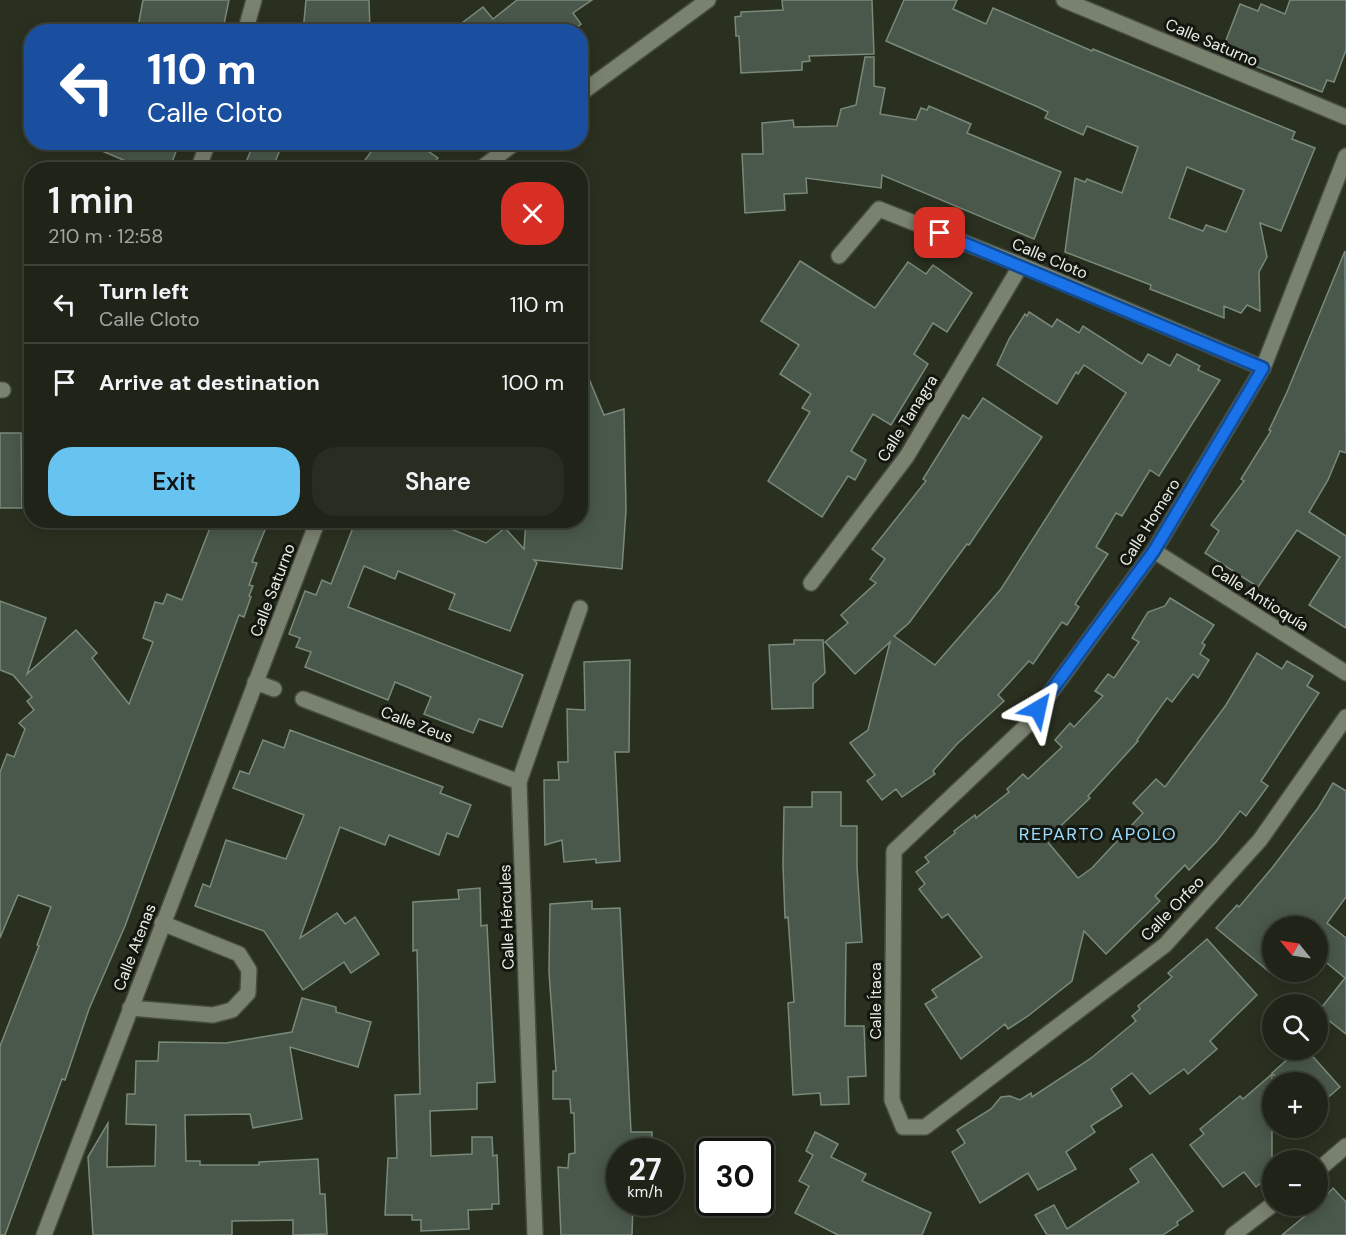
<!DOCTYPE html>
<html lang="en">
<head>
<meta charset="utf-8">
<style>
	body { margin:0; font-family:"DM Sans",sans-serif; background:#282c21; color:#f1f3f6; height:100vh; display:flex; flex-direction:column; font-size:22px; white-space:nowrap }
	* { box-sizing:border-box; margin:0 }
	p { font-size:20px; color:#a2a4a2 }
	.icon { flex:none; width:33px; height:33px; fill:none; stroke:currentColor; stroke-width:2; stroke-linecap:round; stroke-linejoin:round }
	.map { position:relative; flex:1; overflow:hidden }
	.details { position:absolute; left:24px; top:162px; width:564px; height:366px; display:flex; flex-direction:column; background:#202418; border-radius:24px; box-shadow:0 3px 15px #0003,0 0 0 2px #3d4137 }
	.details>* { flex:none }
	.banner { position:absolute; left:24px; top:24px; width:564px; height:126px; border-radius:24px; box-shadow:0 3px 15px #0003,0 0 0 2px #3d4137; background:#1a4fa0; color:#fff; overflow:hidden }
	.needle { width:39px; rotate:300deg }
	.tools { position:absolute; left:1262px; top:916px; display:grid; gap:12px }
	.tools a { display:grid; place-items:center; width:66px; height:66px; border-radius:50%; background:#202418; box-shadow:0 3px 15px #0003,0 0 0 2px #3d4137; font-size:30px }
	.speed { position:absolute; left:606px; top:1138px; display:flex; gap:12px; font-size:30px; font-weight:700; text-align:center }
	.speed>* { display:grid; place-content:center; width:78px; height:78px; border-radius:50%; background:#202418; box-shadow:0 3px 15px #0003,0 0 0 2px #3d4137; line-height:1 }
	.speed small { font-size:15px; font-weight:400 }
	.speed .limit { border:3px solid #111; border-radius:9px; background:#fff; color:#111 }
	.pin { position:absolute; display:grid; place-items:center; width:51px; height:51px; color:#fff; margin:-26px; border-radius:12px; box-shadow:0 3px 9px #0006 }
	.me { position:absolute; width:66px; margin:-33px; rotate:36deg; stroke-linejoin:round; filter:drop-shadow(0 0 4px #0008) }
	.turn { display:flex; align-items:center; gap:21px; height:126px; padding:0 24px; font-size:27px }
	.turn .icon { width:78px; height:78px; stroke-width:2.5 }
	.turn b { display:block; font-size:42px; line-height:51px }
	.round { display:grid; place-items:center; flex:none; width:63px; height:63px; border-radius:24px; background:#282c21 }
	.head { display:flex; align-items:center; justify-content:space-between; height:102px; padding:0 24px }
	h1 { font-size:36px; font-weight:600; line-height:45px }
	.primary-button { display:flex; gap:12px; margin-top:auto; padding:12px 24px }
	.primary-button a { flex:1; height:69px; border-radius:24px; background:#67c4f0; color:#111; font-size:24px; font-weight:600; line-height:69px; text-align:center }
	.primary-button a+a { background:#282c21; color:#f1f3f6 }
	ul { padding:0; list-style:none }
	li { display:flex; align-items:center; gap:18px; height:78px; padding:0 24px; border-top:2px solid #3d4137 }
	li div { flex:1 }
	li b { display:block; font-size:22px }
	li em { font-style:normal }
	.map>svg:first-child { display:block }
	.building { fill:#49584a; stroke:#79897a; stroke-width:1.5; fill-rule:evenodd }
	.lines { fill:none; stroke-linecap:round; stroke-linejoin:round }
	.minor-casing { stroke:#464c3e; stroke-width:18 }
	.minor { stroke:#79816f; stroke-width:15 }
	.route-casing { stroke:#114b97; stroke-width:15 }
	.route { stroke:#1a73e8; stroke-width:10 }
	.labels { text-anchor:middle; stroke-width:6; stroke-linejoin:round; paint-order:stroke }
	.street-label { font-size:16px; fill:#eaefe4; stroke:#141710 }
	.neighbourhood-label { font-size:18px; letter-spacing:1.5px; fill:#9bdcfd; stroke:#141710 }
</style>
</head>
<body>
<div class="map">
<svg width="1346" height="1235" viewBox="0 0 1346 1235">
	<rect width="100%" height="100%" fill="#2a3020"/>
	<g class="building">
		<polygon points="143,0 229,0 223,29 210,26 209,32 137,32"/>
		<polygon points="306,0 369,0 370,32 303,32"/>
		<polygon points="517,0 592,0 573,13 581,24 571,32 450,32 483,7 493,19"/>
		<polygon points="782,0 872,0 874,54 809,56 810,61 802,62 802,70 741,73 739,36 736,36 735,17 741,16 741,12 783,10"/>
		<path d="M904,0h53l-4,9 33,15 7,-16 99,43 1,-2 175,72 27,11 -3,7 23,9 -34,83 -21,-8 7,34 -8,15 1,39 -13,-6 -6,8 -17,-7v12l-74,-29 1,-4 -86,-33 10,-74 10,4 2,-3 35,14 16,-46 -51,-21 -4,9 -38,-17 3,-6 -10,-5 -152,-66zM1187,167l57,23 -18,42 -20,-7 -3,6 -34,-13z"/>
		<polygon points="1290,0 1346,0 1346,50 1334,82 1327,80 1322,92 1221,53 1240,4 1258,11 1261,4 1285,14"/>
		<polygon points="865,57 874,57 874,86 885,88 880,114 916,120 921,108 927,110 929,106 971,124 967,133 1061,172 1034,239 882,175 881,188 806,178 807,193 784,194 785,210 745,213 742,154 763,154 762,123 793,120 794,127 837,126 841,109 856,105"/>
		<polygon points="81,142 161,142 177,149 169,170 133,170 135,165"/>
		<polygon points="254,142 283,142 272,170 243,170"/>
		<polygon points="378,142 435,142 428,151 438,158 429,170 358,170"/>
		<polygon points="1345,251 1346,453 1340,451 1328,480 1309,512 1346,536 1346,628 1309,605 1340,557 1297,530 1258,587 1205,553 1219,531 1211,525 1244,481 1241,479 1271,431 1269,430 1287,392"/>
		<polygon points="800,261 875,308 908,262 926,274 933,265 972,293 947,332 933,323 914,354 928,364 891,425 873,414 851,451 866,460 855,480 848,476 822,517 768,481 810,412 802,408 811,394 780,374 799,345 761,321"/>
		<polygon points="1029,312 1052,327 1057,319 1079,333 1083,326 1142,364 1148,354 1170,366 1177,354 1200,366 1198,370 1220,380 1159,476 1150,470 1122,516 1116,513 1096,547 1108,554 1075,604 1079,607 1067,625 1062,622 1033,664 1029,661 998,695 1004,701 957,744 933,771 935,774 902,797 896,789 882,800 867,781 875,775 850,743 868,730 890,642 855,674 825,642 848,623 841,615 876,583 870,579 885,559 872,549 926,481 923,479 963,415 969,419 983,398 1042,437 969,545 967,544 909,623 894,636 935,665 1001,589 1126,393 1084,365 1078,374 1076,372 1057,404 997,365 1009,339 1025,314 1027,316"/>
		<polygon points="580,357 604,415 624,409 626,510 622,569 534,560 537,563 510,631 449,609 455,594 398,571 395,579 364,566 348,607 523,675 502,727 479,719 473,733 424,714 431,697 395,682 388,700 305,667 311,652 296,647 300,638 289,634 305,591 316,595 322,580 331,584 356,520 454,520 451,529 486,543 505,528 524,549 526,520 580,520"/>
		<polygon points="0,433 21,433 22,508 0,508"/>
		<polygon points="213,520 269,520 252,562 257,563 249,585 253,586 249,596 251,597 244,617 239,615 125,926 89,1009 65,1080 62,1079 5,1235 0,1235 0,1046 39,946 37,945 51,907 18,895 0,938 0,772 7,754 14,757 25,729 19,723 34,710 27,701 32,697 13,675 0,670 0,601 46,618 27,674 76,630 97,653 92,658 129,704 153,642 143,638 155,602 163,604 167,594 182,600"/>
		<polygon points="1170,598 1214,625 1202,643 1205,645 1200,654 1209,660 1198,678 1193,674 1172,702 1167,698 1137,740 1138,741 1088,796 1090,798 1046,840 1078,878 1092,868 1143,813 1133,803 1156,779 1165,787 1226,705 1257,653 1282,669 1287,661 1313,676 1307,686 1319,693 1261,781 1268,786 1246,816 1240,811 1216,842 1189,870 1185,865 1155,896 1160,901 1106,954 1084,931 1072,981 1028,1016 1008,1029 1005,1024 961,1059 925,1004 937,997 932,990 982,957 948,914 942,918 919,889 925,884 916,872 929,862 925,857 955,833 954,831 975,815 976,818 1009,792 1007,789 1023,774 1028,779 1062,747 1055,740 1070,723 1074,727 1103,696 1095,691 1108,674 1114,678 1139,642 1132,638 1148,612 1165,606"/>
		<polygon points="794,640 823,640 825,673 813,684 813,708 772,709 769,645 794,644"/>
		<polygon points="630,660 629,752 615,752 620,861 596,863 596,859 564,862 562,840 545,845 544,780 559,780 558,762 568,762 567,709 585,710 584,662"/>
		<polygon points="290,730 443,787 440,793 471,805 458,837 447,833 439,855 389,835 385,845 340,827 300,938 337,913 345,924 355,917 379,954 351,973 344,962 303,990 264,931 195,906 203,884 210,887 226,840 286,859 304,815 233,788 240,771 249,774 263,740 284,748"/>
		<polygon points="1333,783 1346,791 1346,897 1327,923 1346,938 1346,1034 1318,1012 1345,978 1317,955 1317,927 1272,927 1272,974 1216,928 1237,905 1239,907 1272,868 1318,808"/>
		<polygon points="812,792 841,792 841,826 857,826 857,867 862,942 846,943 845,1026 864,1026 866,1076 848,1077 849,1104 821,1105 820,1093 793,1095 788,1003 794,1002 788,917 785,918 783,865 784,807 812,807"/>
		<polygon points="480,888 481,926 487,925 495,1082 477,1083 477,1109 430,1111 431,1156 472,1154 472,1137 492,1137 493,1156 497,1155 499,1204 492,1204 492,1209 468,1210 469,1229 421,1231 421,1220 412,1220 412,1215 385,1215 388,1158 397,1158 395,1095 420,1094 417,950 413,951 413,902 459,899 458,890"/>
		<polygon points="592,901 592,909 620,908 631,1132 652,1132 652,1152 620,1152 620,1203 633,1203 632,1235 561,1235 558,1167 568,1168 569,1154 575,1153 574,1113 571,1113 570,1099 553,1099 553,1071 556,1071 549,972 550,904"/>
		<polygon points="1207,939 1257,995 1210,1041 1217,1049 1188,1074 1184,1069 1150,1094 1132,1073 1111,1089 1122,1106 1091,1126 1095,1132 1066,1152 1076,1169 1038,1190 1028,1173 980,1203 952,1152 965,1143 957,1130 991,1109 1001,1097 1010,1096 1020,1100 1031,1093 1032,1097 1090,1059 1136,1021 1132,1016 1140,1009 1138,1006 1172,977 1168,973"/>
		<polygon points="302,998 336,1007 336,1012 371,1022 358,1067 290,1047 302,1119 253,1128 250,1114 185,1115 186,1161 200,1161 200,1165 259,1165 259,1162 318,1159 320,1194 325,1194 327,1234 293,1235 293,1220 232,1221 232,1235 93,1235 88,1157 108,1123 107,1167 155,1166 156,1125 126,1124 127,1094 135,1094 136,1061 158,1061 159,1042 226,1043 292,1032"/>
		<polygon points="1298,1050 1307,1050 1340,1087 1317,1107 1317,1083 1281,1083 1272,1073"/>
		<polygon points="1272,1074 1272,1174 1256,1187 1244,1172 1223,1187 1190,1145 1204,1134 1200,1129 1240,1096 1243,1099"/>
		<polygon points="815,1132 838,1144 831,1157 866,1174 862,1181 931,1213 922,1235 838,1235 795,1213 809,1186 799,1181 813,1155 806,1151"/>
		<polygon points="1152,1154 1193,1211 1177,1222 1178,1225 1163,1235 1047,1235 1035,1215 1054,1205 1067,1229 1139,1182 1130,1169"/>
		<polygon points="1333,1188 1346,1202 1346,1235 1282,1235 1317,1206"/>
	</g>
	<g class="lines">
		<g class="minor-casing">
			<g id="minor">
				<polyline points="1064,0 1346,117"/>
				<polyline points="245,32 254,0"/>
				<polyline points="580,94 708,0"/>
				<polyline points="1346,156 1263,368 1154,551 1026,726 894,851 892,1100 903,1127 925,1127 1165,945 1260,840 1346,717"/>
				<polyline points="198,170 208,142"/>
				<polyline points="479,170 516,142"/>
				<polyline points="839,256 879,209 1021,265 1263,368"/>
				<polyline points="0,390 3,390"/>
				<polyline points="1154,551 1346,673"/>
				<polyline points="811,583 907,456 1021,265"/>
				<polyline points="255,682 274,689"/>
				<polyline points="303,699 519,782"/>
				<polyline points="130,1008 213,1015 232,1010 248,993 249,970 239,954 162,923"/>
				<polyline points="1317,1171 1346,1146"/>
				<polyline points="44,1235 318,520"/>
				<polyline points="535,1235 519,782 580,608"/>
				<polyline points="1233,1235 1272,1205"/>
			</g>
		</g>
		<use href="#minor" class="minor"/>
	</g>
	<g class="lines">
		<g class="route-casing">
			<polyline id="route" points="940,233 1263,368 1154,551 1038,709"/>
		</g>
		<use href="#route" class="route"/>
	</g>
	<g class="labels">
		<g class="street-label">
			<text transform="translate(1212 42) rotate(23)" y="6">Calle Saturno</text>
			<text transform="translate(1050 258) rotate(23)" y="6">Calle Cloto</text>
			<text transform="translate(907 418) rotate(-58)" y="6">Calle Tanagra</text>
			<text transform="translate(1149 522) rotate(-58)" y="6">Calle Homero</text>
			<text transform="translate(272 590) rotate(-69)" y="6">Calle Saturno</text>
			<text transform="translate(1260 597) rotate(32)" y="6">Calle Antioquía</text>
			<text transform="translate(417 724) rotate(21)" y="6">Calle Zeus</text>
			<text transform="translate(1172 908) rotate(-46)" y="6">Calle Orfeo</text>
			<text transform="translate(506 917) rotate(-92)" y="6">Calle Hércules</text>
			<text transform="translate(134 947) rotate(-69)" y="6">Calle Atenas</text>
			<text transform="translate(875 1001) rotate(-90)" y="6">Calle Ítaca</text>
		</g>
		<g class="neighbourhood-label">
			<text x="1098" y="840">REPARTO APOLO</text>
		</g>
	</g>
</svg>
<div class="tools">
<a><svg class="needle" viewBox="-14 -14 28 28"><path d="M0-13l5 13h-10z" fill="#e53935"/><path d="M0 13l5-13h-10z" fill="#a2a4a2"/></svg></a>
<a><svg class="icon" aria-label="search" viewBox="0 0 24 24"><circle cx="10" cy="10" r="6"/><path d="M15 15l6 6"/></svg></a>
<a>+</a>
<a>−</a>
</div>
<div class="speed"><div>27<small>km/h</small></div><div class="limit">30</div></div>
<div class="pin" style="left:940px;top:233px;background:#d93025"><svg class="icon" aria-label="arrive" viewBox="0 0 24 24"><path d="M6 21V4h12l-3 4 3 4H6"/></svg></div>
<svg class="me" style="left:1038px;top:709px" viewBox="-20 -20 40 40"><path d="M0-17L14 15 0 8-14 15z" fill="#1a73e8" stroke="#fff" stroke-width="4"/></svg>
<div class="banner">
<div class="turn"><svg class="icon" aria-label="left" viewBox="0 0 24 24"><path d="M17 20v-9H6M10 6l-5 5 5 5"/></svg><div><b>110 m</b>Calle Cloto</div></div>
</div>
<section class="details">
<div class="head"><div><h1>1 min</h1><p>210 m · 12:58</p></div><a class="round" style="background:#d93025;color:#fff"><svg class="icon" aria-label="close" viewBox="0 0 24 24"><path d="M6 6l12 12M18 6L6 18"/></svg></a></div>
<ul>
<li><svg class="icon" aria-label="left" viewBox="0 0 24 24"><path d="M17 20v-9H6M10 6l-5 5 5 5"/></svg><div><b>Turn left</b><p>Calle Cloto</p></div><em>110 m</em></li>
<li><svg class="icon" aria-label="arrive" viewBox="0 0 24 24"><path d="M6 21V4h12l-3 4 3 4H6"/></svg><div><b>Arrive at destination</b></div><em>100 m</em></li>
</ul>
<div class="primary-button"><a>Exit</a><a>Share</a></div>
</section>
</div>
</body>
</html>
